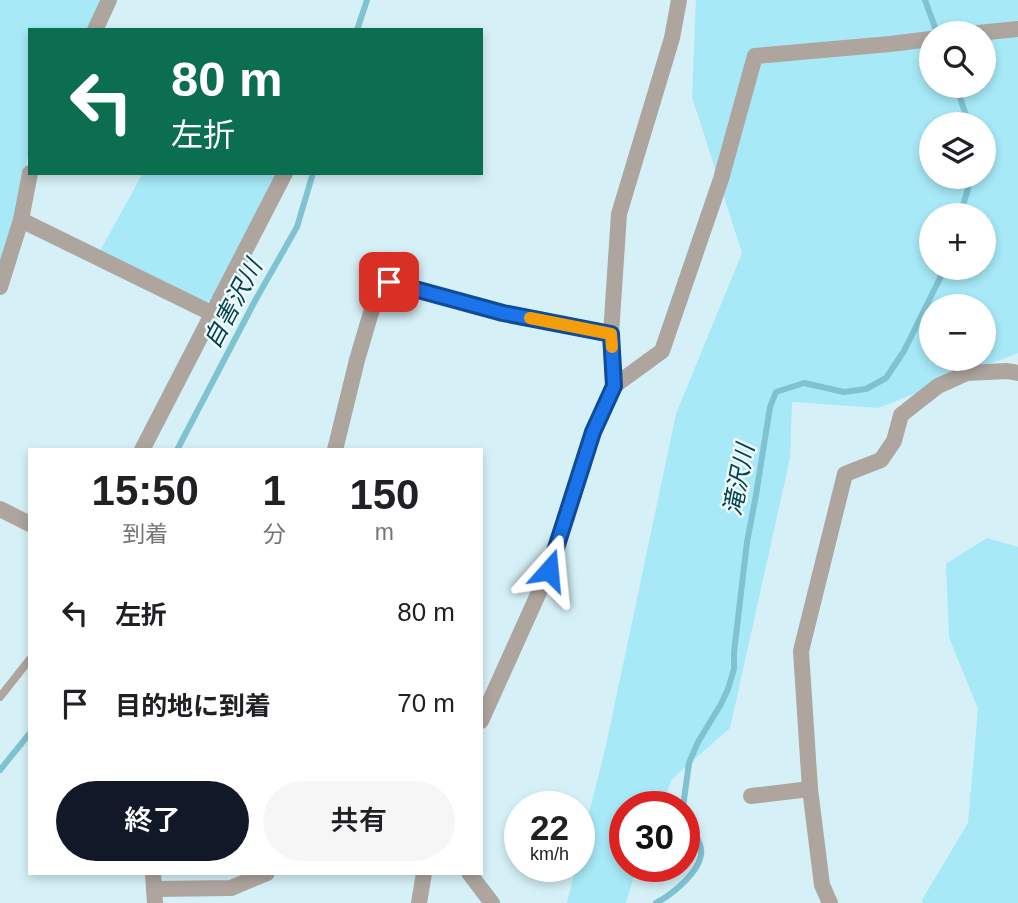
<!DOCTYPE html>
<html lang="ja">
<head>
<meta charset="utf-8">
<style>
	body { margin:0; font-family:Arial,"Noto Sans JP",sans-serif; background:#f6f6f6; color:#202124; height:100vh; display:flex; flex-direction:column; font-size:26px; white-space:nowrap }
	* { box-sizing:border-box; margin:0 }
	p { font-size:23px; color:#757577 }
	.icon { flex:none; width:38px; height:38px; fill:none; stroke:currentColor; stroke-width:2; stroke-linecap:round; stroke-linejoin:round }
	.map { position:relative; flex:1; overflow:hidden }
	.drawer { position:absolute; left:28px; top:448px; width:455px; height:427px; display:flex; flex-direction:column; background:#fff; border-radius:0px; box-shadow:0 4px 10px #0003 }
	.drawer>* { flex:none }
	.banner { position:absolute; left:28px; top:28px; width:455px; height:147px; border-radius:0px; box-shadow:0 4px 10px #0003; background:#0b6e4f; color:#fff; overflow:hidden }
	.fabs { position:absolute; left:919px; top:21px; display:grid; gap:14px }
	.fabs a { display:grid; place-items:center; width:77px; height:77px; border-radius:50%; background:#fff; box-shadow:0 4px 10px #0003; font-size:35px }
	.speed { position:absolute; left:504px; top:791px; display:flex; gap:14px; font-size:35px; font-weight:700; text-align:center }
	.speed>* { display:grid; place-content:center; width:91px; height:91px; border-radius:50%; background:#fff; box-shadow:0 4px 10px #0003; line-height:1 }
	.speed small { font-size:18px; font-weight:400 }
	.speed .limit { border:10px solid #d22; background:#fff; color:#111 }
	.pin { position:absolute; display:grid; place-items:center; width:60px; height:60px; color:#fff; margin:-30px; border-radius:14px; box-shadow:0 4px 10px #0006 }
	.me { position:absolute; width:77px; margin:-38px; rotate:18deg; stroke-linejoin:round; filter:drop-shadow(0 0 5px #0008) }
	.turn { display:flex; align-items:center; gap:24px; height:147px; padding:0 28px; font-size:32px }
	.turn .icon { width:91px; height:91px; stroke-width:2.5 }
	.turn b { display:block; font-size:49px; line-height:60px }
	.eta { display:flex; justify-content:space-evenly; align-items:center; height:119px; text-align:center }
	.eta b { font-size:42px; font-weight:600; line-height:49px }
	.button { display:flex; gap:14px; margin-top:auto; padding:14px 28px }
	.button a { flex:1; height:80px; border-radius:42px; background:#111827; color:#fff; font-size:28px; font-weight:600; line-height:80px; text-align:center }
	.button a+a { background:#f6f6f6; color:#202124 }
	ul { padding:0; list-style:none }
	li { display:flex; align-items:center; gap:21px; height:91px; padding:0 28px }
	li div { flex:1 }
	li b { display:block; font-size:26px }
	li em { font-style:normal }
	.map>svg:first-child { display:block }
	.green { fill:#a7e9f7; fill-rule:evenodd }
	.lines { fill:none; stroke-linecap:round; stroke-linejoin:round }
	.stream { stroke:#7fc2d0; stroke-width:6 }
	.service { stroke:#ada59e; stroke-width:8 }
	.minor { stroke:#ada59e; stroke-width:16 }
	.route-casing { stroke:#114b97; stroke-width:18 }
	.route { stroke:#1a73e8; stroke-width:12 }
	.slow { stroke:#f59e0b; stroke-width:12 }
	.labels { text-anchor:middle; stroke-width:5; stroke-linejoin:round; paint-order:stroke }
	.water-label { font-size:24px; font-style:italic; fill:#01424c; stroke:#effafd }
</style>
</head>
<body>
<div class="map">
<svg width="1018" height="903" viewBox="0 0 1018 903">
	<rect width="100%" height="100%" fill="#d5f1f7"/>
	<g class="green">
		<polygon points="0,0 102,0 87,30 30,30 30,145 16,218 0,272"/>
		<path d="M696,0h322v353l-140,55 -86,-6 -2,56 -60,270 -58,51 -11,28h-36v59h12l-11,37h-59l9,-37h3v-14l26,-102 71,-336 66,-161 -50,-156zM931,33h53v53h-53zM931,124h53v53h-53zM931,215h53v53h-53zM931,306h53v53h-53z"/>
		<polygon points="143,173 279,173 211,301 203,303 100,251"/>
		<polygon points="987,538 1018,547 1018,903 923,903 922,900 968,823 978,709 949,637 946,564"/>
	</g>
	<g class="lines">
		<g class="stream">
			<polyline points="925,0 937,33"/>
			<polyline points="357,30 367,0"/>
			<polyline points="956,86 969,124"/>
			<polyline points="960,215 968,189 969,177"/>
			<polyline points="177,450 256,299 297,227 313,173"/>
			<polyline points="0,770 30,733"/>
			<polyline points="683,807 689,763 698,742 721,704 728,689 734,669 734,652 747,542 756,495 770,407 776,392 804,383 844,392 866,389 886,378 904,351 945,268"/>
			<path d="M656,903c15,-8 48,-33 45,-54 -2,-12 -12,-25 -17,-36"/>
		</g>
		<polyline class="service" points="0,697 30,659"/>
		<g class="minor">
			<polyline points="95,30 109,0"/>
			<polyline points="978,33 1018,29"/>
			<polyline points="21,220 213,314"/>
			<polyline points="0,287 21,220 30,173"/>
			<polyline points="614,386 662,351 721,179 755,56 890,44 931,39"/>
			<polyline points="142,450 285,173"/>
			<polyline points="335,450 357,360 372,309 389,282 503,313 611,334"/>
			<polyline points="0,509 30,524"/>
			<polyline points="481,721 549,570 593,432 614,386 611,334 619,214 672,38 679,0"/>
			<polyline points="751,796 810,789"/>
			<polyline points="153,873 155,903"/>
			<polyline points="469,873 492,903"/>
			<polyline points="154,889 231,888 267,873"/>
			<polyline points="419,903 424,873"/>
			<polyline points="830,903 822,885 810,789 801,651 845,474 881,460 894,441 901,415 938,386 967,373 1007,371 1018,373"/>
		</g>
	</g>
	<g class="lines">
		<g class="route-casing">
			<polyline id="route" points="389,282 503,313 611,334 614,386 593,432 549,570"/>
		</g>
		<use href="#route" class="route"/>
		<polyline class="slow" points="530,318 611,334 612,347"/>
	</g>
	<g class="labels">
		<g class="water-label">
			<text transform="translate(233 304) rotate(-62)" y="8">自害沢川</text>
			<text transform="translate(739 480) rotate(-79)" y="8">滝沢川</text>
		</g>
	</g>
</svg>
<div class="fabs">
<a><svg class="icon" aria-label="search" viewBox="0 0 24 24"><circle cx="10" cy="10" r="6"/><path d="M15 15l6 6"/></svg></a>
<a><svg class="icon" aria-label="layers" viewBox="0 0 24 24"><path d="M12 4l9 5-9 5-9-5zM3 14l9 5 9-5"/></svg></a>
<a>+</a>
<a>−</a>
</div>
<div class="speed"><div>22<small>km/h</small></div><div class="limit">30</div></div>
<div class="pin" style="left:389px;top:282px;background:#d93025"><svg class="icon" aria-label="arrive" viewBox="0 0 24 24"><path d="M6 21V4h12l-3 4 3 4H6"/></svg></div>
<svg class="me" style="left:549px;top:570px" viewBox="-20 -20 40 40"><path d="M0-17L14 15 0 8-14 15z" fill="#1a73e8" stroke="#fff" stroke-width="4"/></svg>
<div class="banner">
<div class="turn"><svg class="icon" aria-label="left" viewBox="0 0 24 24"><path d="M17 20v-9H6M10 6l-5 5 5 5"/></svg><div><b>80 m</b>左折</div></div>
</div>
<section class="drawer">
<div class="eta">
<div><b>15:50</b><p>到着</p></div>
<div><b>1</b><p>分</p></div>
<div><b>150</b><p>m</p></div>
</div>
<ul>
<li><svg class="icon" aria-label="left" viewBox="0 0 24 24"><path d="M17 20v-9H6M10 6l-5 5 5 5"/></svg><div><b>左折</b></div><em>80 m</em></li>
<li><svg class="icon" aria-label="arrive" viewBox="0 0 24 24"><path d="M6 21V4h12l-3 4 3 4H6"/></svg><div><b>目的地に到着</b></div><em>70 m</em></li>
</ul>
<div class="button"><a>終了</a><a>共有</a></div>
</section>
</div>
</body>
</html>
